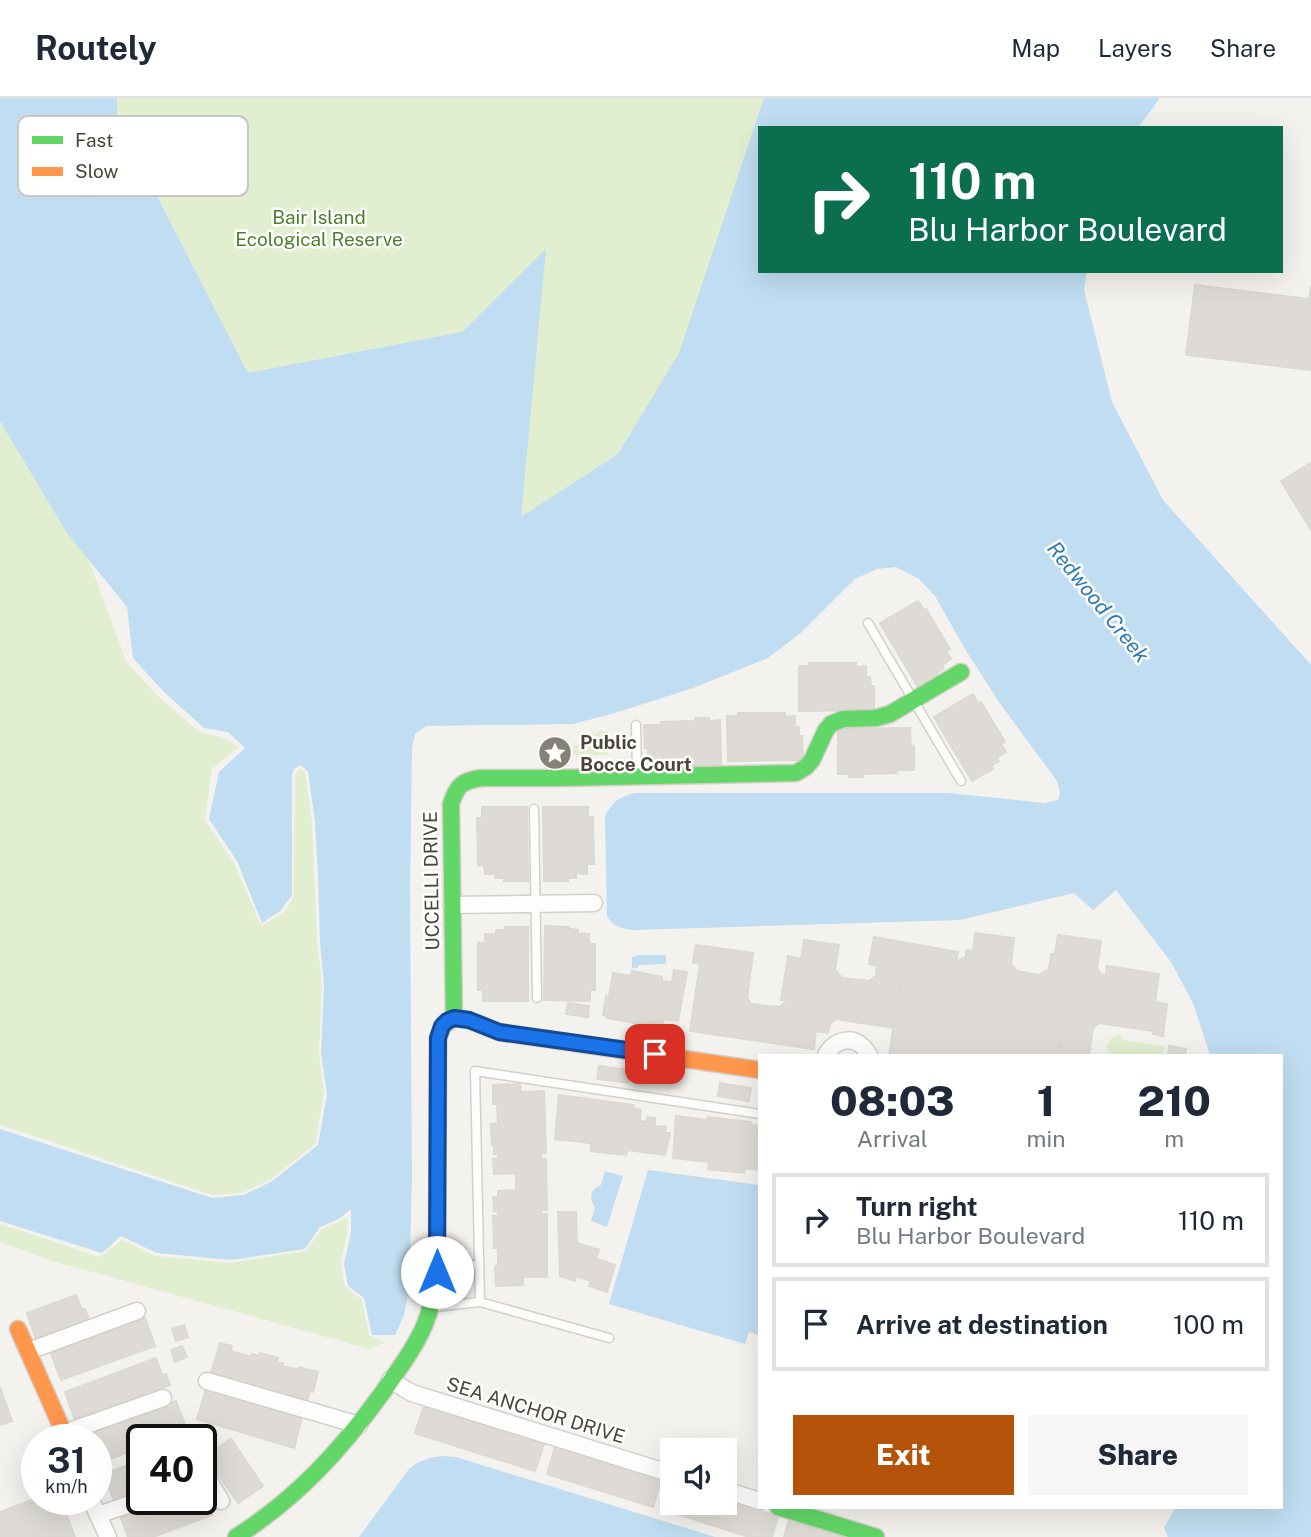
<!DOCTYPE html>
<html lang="en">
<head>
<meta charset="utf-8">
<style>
	body { margin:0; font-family:"Public Sans",sans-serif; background:#f6f6f7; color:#1f2937; height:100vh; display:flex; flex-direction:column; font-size:26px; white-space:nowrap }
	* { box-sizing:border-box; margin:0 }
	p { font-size:23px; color:#747a83 }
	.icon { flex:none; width:38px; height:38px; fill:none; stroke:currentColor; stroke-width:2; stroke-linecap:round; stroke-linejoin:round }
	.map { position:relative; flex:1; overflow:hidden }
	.details { position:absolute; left:758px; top:956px; width:525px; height:455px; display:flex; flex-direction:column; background:#fff; border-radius:0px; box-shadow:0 7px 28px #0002 }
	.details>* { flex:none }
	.guide { position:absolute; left:758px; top:28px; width:525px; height:147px; border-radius:0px; box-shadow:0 7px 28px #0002; background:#0b6e4f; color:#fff; overflow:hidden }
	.controls { position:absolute; left:660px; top:1340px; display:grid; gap:14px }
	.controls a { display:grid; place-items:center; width:77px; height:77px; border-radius:0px; background:#fff; box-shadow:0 7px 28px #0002; font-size:35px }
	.speed { position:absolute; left:21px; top:1326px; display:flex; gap:14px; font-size:35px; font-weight:700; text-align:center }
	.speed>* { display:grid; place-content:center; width:91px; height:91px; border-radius:50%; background:#fff; box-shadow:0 7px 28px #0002; line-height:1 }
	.speed small { font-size:18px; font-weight:400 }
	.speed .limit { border:4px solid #111; border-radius:10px; background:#fff; color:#111 }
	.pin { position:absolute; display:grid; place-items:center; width:60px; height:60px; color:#fff; margin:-30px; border-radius:14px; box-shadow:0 4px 10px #0006 }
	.me { position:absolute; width:77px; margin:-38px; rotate:0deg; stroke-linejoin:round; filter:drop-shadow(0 0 5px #0008) }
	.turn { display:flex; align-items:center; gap:24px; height:147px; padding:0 35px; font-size:32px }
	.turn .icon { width:91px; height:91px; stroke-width:2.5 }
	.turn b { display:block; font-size:49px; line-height:60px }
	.eta { display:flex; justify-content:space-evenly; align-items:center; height:119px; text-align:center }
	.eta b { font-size:42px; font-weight:800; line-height:49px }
	.button { display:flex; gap:14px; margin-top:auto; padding:14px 35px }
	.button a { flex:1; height:80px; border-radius:0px; background:#b45309; color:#fff; font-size:28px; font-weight:800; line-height:80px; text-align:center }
	.button a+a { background:#f6f6f7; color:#1f2937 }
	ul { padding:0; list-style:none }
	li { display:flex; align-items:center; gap:21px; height:94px; margin:0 14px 10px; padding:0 21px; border:4px solid #e0e1e3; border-radius:0px }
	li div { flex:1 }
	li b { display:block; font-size:26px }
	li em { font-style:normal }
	header { display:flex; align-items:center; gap:42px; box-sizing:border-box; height:98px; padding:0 35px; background:#fff; border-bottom:2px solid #e0e1e3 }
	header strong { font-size:33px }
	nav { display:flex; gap:38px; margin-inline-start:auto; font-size:24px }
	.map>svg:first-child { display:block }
	.green { fill:#e1eecf }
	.water { fill:#c0ddf1 }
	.building { fill:#dedbd6; stroke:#dcd9d4; stroke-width:2 }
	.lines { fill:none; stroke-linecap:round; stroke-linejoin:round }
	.lane-casing { stroke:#d2d0cb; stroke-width:11 }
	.street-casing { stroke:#d2d0cb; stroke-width:19 }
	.fast-casing { stroke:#d3cfc5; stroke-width:19 }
	.slow-casing { stroke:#d3cfc5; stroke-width:19 }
	.lane { stroke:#fdfdfc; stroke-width:8 }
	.street { stroke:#fdfdfc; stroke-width:16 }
	.fast { stroke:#63d668; stroke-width:16 }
	.slow { stroke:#ff974d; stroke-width:16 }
	.route-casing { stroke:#114b97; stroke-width:18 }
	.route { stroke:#1a73e8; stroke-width:12 }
	.labels { text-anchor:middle; stroke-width:5; stroke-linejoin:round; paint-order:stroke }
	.park-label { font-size:19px; fill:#4a7f2a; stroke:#fff }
	.poi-label { font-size:19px; font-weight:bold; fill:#4b4439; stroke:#fff; text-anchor:start }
	.street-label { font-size:19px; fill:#4b4439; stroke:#fff }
	.water-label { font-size:21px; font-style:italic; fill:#2e7ab2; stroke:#fff }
	.key { fill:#fff; stroke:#c9c7c4; stroke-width:2 }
	.key-label { font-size:19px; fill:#4b4439 }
</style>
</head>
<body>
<header>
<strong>Routely</strong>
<nav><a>Map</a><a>Layers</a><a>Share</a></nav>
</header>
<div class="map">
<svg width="1311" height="1439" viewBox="0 0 1311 1439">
	<rect width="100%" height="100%" fill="#f4f2ee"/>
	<g class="green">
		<polygon points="117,0 805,0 760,30 759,146 647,308 618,356 520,420 248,275 117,21"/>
		<polygon points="0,298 56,375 127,565 160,600 199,634 224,640 238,649 212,671 205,722 234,765 261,828 285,814 294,798 295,676 300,670 305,673 312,724 317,844 322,886 319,955 324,996 315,1046 270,1082 242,1095 212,1097 0,1027"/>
		<polygon points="601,633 608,633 608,657 573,657 573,649 588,638"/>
		<polygon points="1117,937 1122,938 1122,942 1165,948 1163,957 1109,957 1107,948 1112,940"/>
		<polygon points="348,1118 347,1134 341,1165 345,1188 362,1202 369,1237 385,1244 370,1251 53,1163 0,1144 0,1126 100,1159 122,1142 156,1158 230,1165 306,1153 322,1131 341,1123"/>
	</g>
	<g class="water">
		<path d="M0,0h117v21l131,254 214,-41 84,-83 -25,268 97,-63 61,-101 85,-255h396l-22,30h-378v143h327l-3,19 28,112 51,98 148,165v872h-143l-4,-9 10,-18 -7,-3h114v-452h-71l-17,-52 -22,-41 -55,-72 -23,20 -19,-17 -114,27 -327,10c-13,-2 -19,-3 -26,-14l-2,-100c9,-15 12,-18 30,-23h313l97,10 13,-3 2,-8 -3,-11 -58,-79 -34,-53 -30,-53 -16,-17 -23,-12 -19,2 -22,10 -53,53 -34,26 -75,30 -78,25 -42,11 -147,2 -11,8 -3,14 -2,146 2,283 -3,113 -5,25 -9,20h-23l-8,-37 -16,-12 -4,-22 7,-31v-24l-12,10 -19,8 -15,22 -74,11 -74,-7 -36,-17 -19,17 -102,-32v-92l212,69 31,-3 28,-13 47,-37 9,-51 -6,-41 3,-68 -4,-43 -2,-67 -3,-53 -7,-51 -8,-6 -6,4 -2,6v120l-12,16 -18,12 -25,-62 -28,-42 10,-47 26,-24 -17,-16 -24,-4 -40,-36 -31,-34 -6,-51 -60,-74 -67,-112z"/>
		<polygon points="638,857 666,857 666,866 638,867 638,870 632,870 632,859"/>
		<polygon points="648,1072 759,1087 759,1237 749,1234 745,1246 609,1206"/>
		<path d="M605,1073l18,5 -16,51 -16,-6 4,-14c-6,-8 -5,-18 6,-22z"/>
		<path d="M442,1358l14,1 259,80h-356l50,-68c10,-9 19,-11 33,-13z"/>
	</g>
	<g class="building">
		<polygon points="1195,187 1309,201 1311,188 1311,272 1186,257"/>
		<polygon points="1311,365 1311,432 1281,383"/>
		<polygon points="918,503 924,512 926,511 950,551 946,553 951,561 942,567 944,570 937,575 938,577 918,589 880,525"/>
		<polygon points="809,565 856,565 856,569 866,568 866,579 870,579 871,588 874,588 874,612 799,613 799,568 809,568"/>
		<polygon points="973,596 978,605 981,604 1005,644 1001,646 1006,654 996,660 999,663 991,668 993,671 972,683 934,619"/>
		<polygon points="738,615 785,615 785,619 795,618 795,629 799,629 799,638 802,638 803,662 728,663 727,618 738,618"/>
		<polygon points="695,620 709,620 709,623 720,622 721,668 648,668 648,650 645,650 644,627 661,627 661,624 695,623"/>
		<polygon points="910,630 911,649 914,648 914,672 897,672 897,675 863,676 863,679 849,679 849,676 838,676 838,631"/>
		<rect x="543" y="651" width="24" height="9"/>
		<polygon points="482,709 527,709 528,783 504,783 504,780 495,780 495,776 485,776 484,767 478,767 477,720 482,720"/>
		<polygon points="543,709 588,709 588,719 593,719 594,766 587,766 587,776 576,775 576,780 568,780 568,783 544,783"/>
		<polygon points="545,828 569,829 569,831 578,832 578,836 589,836 589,846 595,846 595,892 590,892 590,903 544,902"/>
		<polygon points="505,829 528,829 528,903 483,903 483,892 478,892 478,845 485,845 485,836 496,836 496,832 505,832"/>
		<polygon points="975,835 1014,840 1011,866 1017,873 1039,877 1049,871 1051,856 1055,856 1058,837 1101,843 1097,870 1101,877 1106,877 1107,868 1159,876 1155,904 1167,906 1163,938 1153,936 1153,933 1099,925 1093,930 1089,957 1059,957 1065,915 1054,913 1054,906 901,882 894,930 836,921 830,926 828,935 816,933 814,951 690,933 700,866 693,865 696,847 753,855 747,900 751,906 779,909 788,903 781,902 788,858 801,861 804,842 839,847 835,872 842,880 869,883 876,878 877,868 869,866 874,839 958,854 956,864 966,859 966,852 973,853"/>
		<polygon points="674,872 687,874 678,923 663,921 662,930 607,920 608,918 603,917 606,898 609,899 613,875 631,878 632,873 662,879 662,883 672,884"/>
		<polygon points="901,882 1054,906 1054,913 1065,915 1059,957 889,957"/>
		<polygon points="568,905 589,908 588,919 566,916"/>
		<polygon points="1169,948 1186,951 1185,957 1168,957"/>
		<polygon points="599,968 630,972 628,985 597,981"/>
		<polygon points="720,985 751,990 749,1003 718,998"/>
		<polygon points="520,986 521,994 544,993 546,1055 541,1056 541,1061 546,1061 547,1112 541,1112 542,1117 547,1116 547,1179 523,1179 523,1187 496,1188 495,1168 498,1168 498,1150 494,1150 493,1118 498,1118 498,1113 494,1113 493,1099 498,1099 498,1093 516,1092 516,1075 494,1076 493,1061 498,1061 498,1056 494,1056 494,1047 492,1047 491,1026 498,1025 497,1006 493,1006 493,987"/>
		<polygon points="559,997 634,1007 633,1010 641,1012 640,1023 647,1024 647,1019 655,1020 655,1028 666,1029 665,1035 670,1035 665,1057 627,1052 626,1057 591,1053 591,1045 555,1041"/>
		<polygon points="676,1018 708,1022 708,1019 751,1024 750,1027 759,1028 757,1040 760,1040 760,1072 745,1070 744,1075 708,1071 709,1064 673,1060"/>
		<polygon points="558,1114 576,1114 577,1145 599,1152 596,1161 615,1167 607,1194 589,1188 591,1183 576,1178 575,1183 560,1178"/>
		<polygon points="76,1197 82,1212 85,1211 89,1222 36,1241 27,1215"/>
		<polygon points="145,1220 155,1248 61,1282 51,1255"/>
		<polygon points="184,1227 188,1239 176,1243 172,1231"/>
		<polygon points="220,1245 232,1248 231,1253 251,1259 252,1256 260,1258 260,1255 278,1260 276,1264 283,1265 282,1268 299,1272 299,1269 318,1274 313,1294 310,1293 307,1303 211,1275"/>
		<polygon points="182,1248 187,1259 175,1264 171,1252"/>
		<polygon points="156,1260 162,1277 166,1276 170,1287 75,1322 65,1294"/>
		<polygon points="0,1289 12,1323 0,1327"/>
		<polygon points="206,1291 302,1320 294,1350 197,1321"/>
		<polygon points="176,1303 187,1332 159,1342 142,1342 142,1349 96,1366 96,1342 83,1342 82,1339"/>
		<polygon points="424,1308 544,1346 535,1373 415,1335"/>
		<polygon points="231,1341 263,1388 238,1405 206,1358"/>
		<polygon points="555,1349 661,1382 653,1409 547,1376"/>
		<polygon points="142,1362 142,1393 114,1403 104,1376"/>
		<polygon points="672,1385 672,1405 724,1405 724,1402 778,1418 772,1439 749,1439 664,1412"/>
		<polygon points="201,1392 212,1417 153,1439 128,1439 121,1420 170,1402 201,1402"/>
		<polygon points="37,1400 37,1402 61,1402 75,1439 0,1439 0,1414"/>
		<polygon points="789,1422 844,1439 784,1439"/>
	</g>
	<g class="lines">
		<g class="lane-casing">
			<g id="lane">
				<polyline points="868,525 961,683"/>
				<polyline points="636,627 637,675"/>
				<polyline points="534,711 537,900"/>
				<polyline points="440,1167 479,1167"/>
				<polyline points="480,1204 475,973 760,1016"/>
				<polyline points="433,1209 480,1204 609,1240"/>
			</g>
		</g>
		<g class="street-casing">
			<g id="street">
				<polyline points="452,807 594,805"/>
				<path d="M826,957c11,-19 32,-20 43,0"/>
				<polyline points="29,1253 137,1213"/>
				<polyline points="390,1282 412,1295 672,1376"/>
				<polyline points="207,1283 359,1327"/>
				<polyline points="64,1335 163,1300"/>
				<polyline points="201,1381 207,1379 221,1403"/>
				<polyline points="724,1392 760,1403"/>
				<polyline points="91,1402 108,1439"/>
				<polyline points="98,1417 142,1402"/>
			</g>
		</g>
		<g class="fast-casing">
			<g id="fast">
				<path d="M454,920l-3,-214c6,-19 11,-23 30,-26h80l235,-5 10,-6 6,-7 14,-30 5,-6 12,-5 33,-1 14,-4 71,-42"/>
				<polyline points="778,1409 876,1439"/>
				<path d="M236,1439c61,-39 105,-87 147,-145 15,-22 32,-44 42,-68 7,-17 10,-34 12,-52l1,-234 5,-12 11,-8"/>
			</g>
		</g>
		<g class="slow-casing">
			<g id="slow">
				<polyline points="454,920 469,922 499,934 760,972"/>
				<polyline points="18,1231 67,1342"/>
			</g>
		</g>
		<use href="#lane" class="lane"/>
		<use href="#street" class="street"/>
		<use href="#fast" class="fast"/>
		<use href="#slow" class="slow"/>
	</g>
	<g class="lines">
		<g class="route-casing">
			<polyline id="route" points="437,1174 438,940 442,928 447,923 454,920 469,922 499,934 655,956"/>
		</g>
		<use href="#route" class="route"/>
	</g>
	<defs>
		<g id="sight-disc" transform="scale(1.75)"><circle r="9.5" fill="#868178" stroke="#fff"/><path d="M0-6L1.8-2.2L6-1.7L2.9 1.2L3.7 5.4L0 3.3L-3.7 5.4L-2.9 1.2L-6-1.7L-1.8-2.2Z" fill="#fff"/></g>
	</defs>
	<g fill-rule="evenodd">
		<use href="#sight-disc" x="555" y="655"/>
	</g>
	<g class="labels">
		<g class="park-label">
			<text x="319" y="126">Bair Island<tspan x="319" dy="22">Ecological Reserve</tspan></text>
		</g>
		<g class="poi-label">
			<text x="580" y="651">Public<tspan x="580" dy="22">Bocce Court</tspan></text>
		</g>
		<g class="street-label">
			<text transform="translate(431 783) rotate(-91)" y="7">UCCELLI DRIVE</text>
			<text transform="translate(536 1312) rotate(17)" y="7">SEA ANCHOR DRIVE</text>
		</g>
		<g class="water-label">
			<text transform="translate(1098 504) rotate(51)" y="7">Redwood Creek</text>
		</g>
	</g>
	<rect x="18" y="18" width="230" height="80" rx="10" class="key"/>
	<rect x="32" y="38" width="31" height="8" fill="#63d668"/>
	<rect x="32" y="69" width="31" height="9" fill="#ff974d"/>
	<g class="key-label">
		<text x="75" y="49">Fast</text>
		<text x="75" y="80">Slow</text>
	</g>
</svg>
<div class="controls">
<a><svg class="icon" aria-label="sound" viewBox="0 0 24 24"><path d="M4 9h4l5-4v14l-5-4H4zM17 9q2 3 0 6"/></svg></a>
</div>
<div class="speed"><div>31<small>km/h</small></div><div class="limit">40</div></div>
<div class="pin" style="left:655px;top:956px;background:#d93025"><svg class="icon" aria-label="arrive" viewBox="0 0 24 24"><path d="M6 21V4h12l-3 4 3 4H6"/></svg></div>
<svg class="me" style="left:437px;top:1174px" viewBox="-20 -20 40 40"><circle r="19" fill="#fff"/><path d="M0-13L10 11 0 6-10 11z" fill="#1a73e8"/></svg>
<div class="guide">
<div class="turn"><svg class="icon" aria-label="right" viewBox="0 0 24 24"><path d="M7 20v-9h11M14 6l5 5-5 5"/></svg><div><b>110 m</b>Blu Harbor Boulevard</div></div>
</div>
<section class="details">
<div class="eta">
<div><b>08:03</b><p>Arrival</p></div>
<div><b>1</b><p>min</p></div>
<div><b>210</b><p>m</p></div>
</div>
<ul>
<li><svg class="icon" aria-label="right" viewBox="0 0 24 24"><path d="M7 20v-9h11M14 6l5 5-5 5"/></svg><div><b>Turn right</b><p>Blu Harbor Boulevard</p></div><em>110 m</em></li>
<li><svg class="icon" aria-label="arrive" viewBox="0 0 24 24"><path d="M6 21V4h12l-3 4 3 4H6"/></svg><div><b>Arrive at destination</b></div><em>100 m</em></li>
</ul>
<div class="button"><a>Exit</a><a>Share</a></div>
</section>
</div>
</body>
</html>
